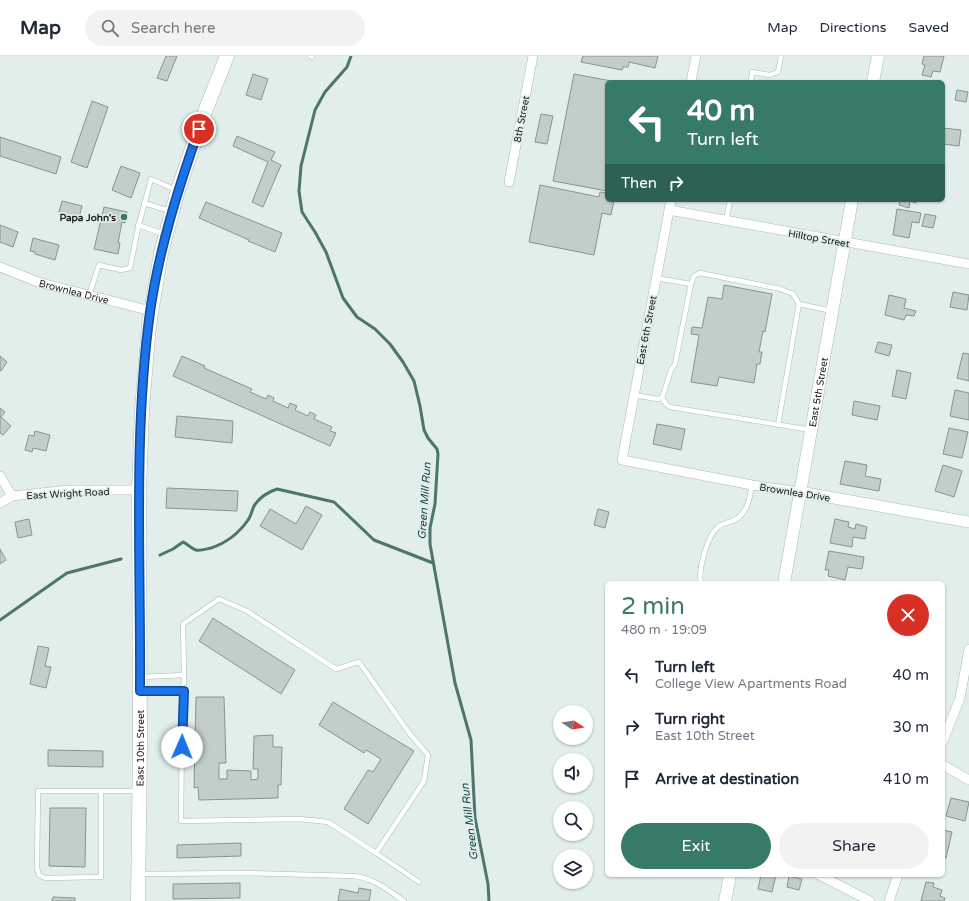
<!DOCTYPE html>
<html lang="en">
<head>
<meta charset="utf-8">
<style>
	body { margin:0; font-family:"Varela Round",sans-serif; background:#f2f2f3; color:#1f2937; height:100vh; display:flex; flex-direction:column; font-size:15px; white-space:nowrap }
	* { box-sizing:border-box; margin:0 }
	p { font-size:13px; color:#747a83 }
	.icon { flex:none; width:22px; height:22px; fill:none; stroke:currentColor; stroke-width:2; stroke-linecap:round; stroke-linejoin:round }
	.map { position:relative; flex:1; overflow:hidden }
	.drawer { position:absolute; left:605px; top:525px; width:340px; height:296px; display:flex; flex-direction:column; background:#fff; border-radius:6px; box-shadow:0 1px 3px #0004 }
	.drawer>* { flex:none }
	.hud { position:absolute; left:605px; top:24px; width:340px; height:122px; border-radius:6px; box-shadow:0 1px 3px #0004; background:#387a6a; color:#fff; overflow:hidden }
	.needle { width:26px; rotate:102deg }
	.fabs { position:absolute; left:553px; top:649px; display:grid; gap:8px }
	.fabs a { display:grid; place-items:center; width:40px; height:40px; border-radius:50%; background:#fff; box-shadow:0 1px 3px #0004; font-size:20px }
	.pin { position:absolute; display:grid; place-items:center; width:34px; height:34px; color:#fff; margin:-17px; border:2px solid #fff; border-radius:50%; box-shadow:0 1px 4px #0007 }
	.me { position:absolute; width:44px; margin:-22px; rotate:1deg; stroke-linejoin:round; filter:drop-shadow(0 0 3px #0008) }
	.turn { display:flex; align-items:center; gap:14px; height:84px; padding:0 16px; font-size:18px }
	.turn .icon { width:52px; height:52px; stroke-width:2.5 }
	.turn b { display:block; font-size:28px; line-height:34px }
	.then { display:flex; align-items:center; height:38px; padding:0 16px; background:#0003; gap:8px; font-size:15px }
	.round { display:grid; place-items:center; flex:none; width:42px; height:42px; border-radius:21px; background:#f2f2f3 }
	.headline { display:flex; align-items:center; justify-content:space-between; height:68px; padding:0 16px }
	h1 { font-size:24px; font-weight:600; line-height:30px; color:#387a6a }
	.action { display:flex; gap:8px; margin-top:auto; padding:8px 16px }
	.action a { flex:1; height:46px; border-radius:24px; background:#387a6a; color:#fff; font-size:16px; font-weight:600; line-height:46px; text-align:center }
	.action a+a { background:#f2f2f3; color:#1f2937 }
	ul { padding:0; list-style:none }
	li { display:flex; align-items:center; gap:12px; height:52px; padding:0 16px }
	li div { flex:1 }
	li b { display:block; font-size:15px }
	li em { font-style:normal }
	header { display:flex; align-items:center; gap:24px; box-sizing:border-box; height:56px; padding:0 20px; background:#fff; border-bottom:1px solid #e0e1e3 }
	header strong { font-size:19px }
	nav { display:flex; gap:22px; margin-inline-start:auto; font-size:14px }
	.search { width:280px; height:36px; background:#f2f2f3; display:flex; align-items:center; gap:10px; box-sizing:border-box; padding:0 14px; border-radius:22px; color:#747a83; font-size:15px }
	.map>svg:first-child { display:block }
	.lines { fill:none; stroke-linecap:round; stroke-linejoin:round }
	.stream { stroke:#4d766b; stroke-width:3 }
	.building { fill:#c2ceca; stroke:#889491 }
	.service-casing { stroke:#aebab6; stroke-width:5.5 }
	.minor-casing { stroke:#aebab6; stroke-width:10 }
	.tertiary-casing { stroke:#aebab6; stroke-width:12 }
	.secondary-casing { stroke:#aebab6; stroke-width:13 }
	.primary-casing { stroke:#aebab6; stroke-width:15 }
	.service { stroke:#fff; stroke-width:4.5 }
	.minor { stroke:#fff; stroke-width:9 }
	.tertiary { stroke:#fff; stroke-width:11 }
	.secondary { stroke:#fff; stroke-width:12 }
	.primary { stroke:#fff; stroke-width:14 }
	.route-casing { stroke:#114b97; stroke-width:10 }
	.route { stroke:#1a73e8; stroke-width:7 }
	.poi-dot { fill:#387a6a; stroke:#e1eeeb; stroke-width:1.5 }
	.labels { text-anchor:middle; stroke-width:3.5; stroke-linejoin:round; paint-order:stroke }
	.street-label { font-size:10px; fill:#161b1a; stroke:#e1eeeb }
	.poi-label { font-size:10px; font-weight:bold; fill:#161b1a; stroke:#e1eeeb; text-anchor:end }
	.water-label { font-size:11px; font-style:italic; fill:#15463c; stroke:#e1eeeb }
</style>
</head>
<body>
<header>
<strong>Map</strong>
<div class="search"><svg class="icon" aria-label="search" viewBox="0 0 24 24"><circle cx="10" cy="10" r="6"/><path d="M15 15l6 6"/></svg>Search here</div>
<nav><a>Map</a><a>Directions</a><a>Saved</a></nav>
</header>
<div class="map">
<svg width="969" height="845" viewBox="0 0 969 845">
	<rect width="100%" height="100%" fill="#e1eeeb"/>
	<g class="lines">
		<g class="stream">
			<polyline points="351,0 347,11 325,36 315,54 301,110 299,135 302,156 315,176 326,196 343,242 357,261 375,273 390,288 403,306 414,325 420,350 424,374 428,382 437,393 438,398 435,448 430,472 430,488 455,627 471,684 475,762 488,828 489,845"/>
			<path d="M160,499l13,-6 10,-7c5,2 7,6 13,8 5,1 10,-1 15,-2 15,-5 28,-15 37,-28 3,-4 4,-10 6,-14 5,-8 14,-14 23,-17l57,13 40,38 59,23"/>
			<polyline points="0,564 67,517 121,503"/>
		</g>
	</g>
	<g class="building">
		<polygon points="166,0 177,0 167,25 157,22"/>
		<polygon points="583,0 658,0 655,12 629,6 628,11 623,11 622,14 581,6"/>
		<polygon points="924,0 944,0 940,16 933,15 931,21 922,19 925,9 922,8"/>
		<polygon points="253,18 268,23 261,44 246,39"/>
		<polygon points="574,18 617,26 607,26 607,135 553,125"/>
		<polygon points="957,34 968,36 966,46 955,44"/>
		<polygon points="92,45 108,51 87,112 71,106"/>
		<polygon points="541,58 553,60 547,88 535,86"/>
		<polygon points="943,72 961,74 959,90 943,88"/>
		<polygon points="237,80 275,96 271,104 281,109 263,151 252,146 268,106 233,90"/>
		<polygon points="0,81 61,101 56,118 0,100"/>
		<polygon points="121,110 140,117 131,142 112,134"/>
		<polygon points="540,129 599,141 600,136 607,137 607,144 614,144 611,159 602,157 594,199 529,186"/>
		<polygon points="900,144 916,144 916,147 910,145 909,152 899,149"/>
		<polygon points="62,145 82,150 79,162 59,156"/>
		<polygon points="206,146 282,177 275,196 248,185 249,184 199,162"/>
		<polygon points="104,151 127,156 125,167 122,166 118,187 120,187 118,198 94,193"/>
		<polygon points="897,153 921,157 919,167 912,166 909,182 893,179"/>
		<polygon points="925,158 936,160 933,172 922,170"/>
		<polygon points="0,169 18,176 13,191 0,186"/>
		<polygon points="33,182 59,189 55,204 35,198 35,196 30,195"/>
		<polygon points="724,229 772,238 765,276 763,275 759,296 762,296 760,308 757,308 754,327 719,321 717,330 691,326 699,279 691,278 692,271 702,272 708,241 722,243"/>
		<polygon points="953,236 969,239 967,254 950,251"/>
		<polygon points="889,239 906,243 904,252 916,255 914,260 906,259 904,264 885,259"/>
		<polygon points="878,286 892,289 889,300 875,296"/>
		<polygon points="963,297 969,298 969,325 957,322"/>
		<polygon points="0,300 7,306 1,315 0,314"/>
		<polygon points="182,300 205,310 204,312 252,333 250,336 266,343 268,339 274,342 273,345 288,352 290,347 297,350 295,354 308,360 310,356 316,359 314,363 332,371 330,375 336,377 330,390 173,320"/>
		<polygon points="897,314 911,317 906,343 892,340"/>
		<polygon points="955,334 969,337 969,364 950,360"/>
		<polygon points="854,345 880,350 877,364 852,359"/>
		<polygon points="0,352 5,356 1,361 11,370 3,379 0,377"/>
		<polygon points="177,360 233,365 232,387 175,381"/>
		<polygon points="657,368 685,373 681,394 653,388"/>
		<polygon points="949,372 968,376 962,402 943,398"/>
		<polygon points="35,375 50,379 46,395 33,392 32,396 25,394 29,379 34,380"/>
		<polygon points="845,405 867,409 865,420 881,423 879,435 840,428"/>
		<polygon points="943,409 962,415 954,441 935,435"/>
		<polygon points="167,432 238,435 237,455 166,452"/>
		<polygon points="306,450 322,459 302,494 260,470 270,453 296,468"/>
		<polygon points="598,453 609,456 605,472 594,469"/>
		<polygon points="29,463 32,479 18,482 15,466"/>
		<polygon points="835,463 849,466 848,471 855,473 856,468 867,471 865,483 853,481 852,491 830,487"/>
		<polygon points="0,493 6,504 0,508"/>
		<polygon points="829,495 864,501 862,513 848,511 845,524 828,520 829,514 825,514"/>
		<polygon points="213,562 295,614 281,638 199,585"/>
		<polygon points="38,590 49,592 45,610 51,611 46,632 30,628"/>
		<polygon points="196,641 224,641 226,707 219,707 219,723 227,723 227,714 251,715 251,724 258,723 258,713 253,713 254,680 273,679 273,691 282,691 281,729 278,729 278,742 199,744 198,731 194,732"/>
		<polygon points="333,646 414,695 368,768 344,753 368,714 373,716 381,703 366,694 364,697 319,669"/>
		<polygon points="48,694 103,695 103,711 48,710"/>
		<polygon points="951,742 969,746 965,765 946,760"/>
		<polygon points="50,752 86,752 85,811 49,810"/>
		<polygon points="943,774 952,776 946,802 943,801"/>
		<polygon points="241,787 241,800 177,802 177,789"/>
		<polygon points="761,819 776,819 772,836 758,833"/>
		<polygon points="789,820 802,823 799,834 787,831"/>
		<polygon points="926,826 934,827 933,831 942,834 940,840 945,842 944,845 921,845"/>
		<polygon points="240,827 240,842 173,843 173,828"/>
		<polygon points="359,832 371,834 369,845 338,845 340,833 358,837"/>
		<polygon points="53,841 75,842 75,845 52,845"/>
	</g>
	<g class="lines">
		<g class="service-casing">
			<g id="service">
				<polyline points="310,0 312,1"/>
				<polyline points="751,26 752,16 770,19 778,16 781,0"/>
				<polyline points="144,147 170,155"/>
				<polyline points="726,165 730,144"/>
				<polyline points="138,169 164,178"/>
				<polyline points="656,222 691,228 694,220 700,217 781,233 793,238 799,248 832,255"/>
				<polyline points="89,239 99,209 121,214 130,212 138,172 151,123 176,134"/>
				<polyline points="633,339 657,343 662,342 671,314 675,308 691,228"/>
				<polyline points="662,342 667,349 670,351 811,374"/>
				<polyline points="778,369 799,248"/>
				<path d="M701,527c-3,-13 6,-47 17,-56 7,-6 18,-4 24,-13 7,-8 8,-19 10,-29"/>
				<polyline points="184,619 182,676 181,765 300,763 328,766 376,797"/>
				<polyline points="142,621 184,619 183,568 219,543 247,555 336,613 359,606 410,678 428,699 424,725 376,797 419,826"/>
				<polyline points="141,635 184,635"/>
				<polyline points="101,735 101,821 45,822 39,819 37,812 38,735 138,735"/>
				<path d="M140,818l109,-1 105,3c19,2 34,14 50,25"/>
			</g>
		</g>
		<g class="minor-casing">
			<g id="minor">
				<polyline points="691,26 696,0"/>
				<polyline points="509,126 533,0"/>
				<polyline points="671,144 622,404 752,429 800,436"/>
				<polyline points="669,154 969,208"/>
				<path id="s1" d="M0,211l38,15 113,29"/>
				<polyline points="0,420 12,440"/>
				<polyline points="0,447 12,440 70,434 139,434"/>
				<polyline points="943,685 960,642 969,593"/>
				<polyline points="943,709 969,724"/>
				<polyline points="819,819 870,845"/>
				<polyline points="889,845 898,819"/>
			</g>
		</g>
		<g class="tertiary-casing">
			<polyline id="tertiary" points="800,436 969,466"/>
		</g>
		<g class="secondary-casing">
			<g id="secondary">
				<polyline points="873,26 878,0"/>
				<path id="s2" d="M784,527l68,-383"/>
				<polyline points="725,845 730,819"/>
			</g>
		</g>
		<g class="primary-casing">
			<g id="primary">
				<path id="s3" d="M138,845l2,-156 -1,-255 3,-81 7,-84 12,-72 17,-63 26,-76 23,-58"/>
			</g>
		</g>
		<use href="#service" class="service"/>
		<use href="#minor" class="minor"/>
		<use href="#tertiary" class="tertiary"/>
		<use href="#secondary" class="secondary"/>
		<use href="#primary" class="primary"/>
	</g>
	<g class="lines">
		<g class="route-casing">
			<path id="route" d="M182,691l2,-56h-44c1,-125 -7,-255 10,-379 9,-63 28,-123 49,-183"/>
		</g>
		<use href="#route" class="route"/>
	</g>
	<circle class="poi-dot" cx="124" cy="161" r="4"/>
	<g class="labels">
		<g class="street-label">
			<text transform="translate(521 63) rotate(-79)" y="4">8th Street</text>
			<text transform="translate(819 182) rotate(10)" y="4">Hilltop Street</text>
			<text dy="4" stroke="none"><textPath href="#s1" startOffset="78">Brownlea Drive</textPath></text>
			<text transform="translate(646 274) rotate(-79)" y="4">East 6th Street</text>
			<text dy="4" stroke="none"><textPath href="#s2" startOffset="194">East 5th Street</textPath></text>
			<text transform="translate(795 436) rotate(9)" y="4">Brownlea Drive</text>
			<text transform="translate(68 437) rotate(-3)" y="4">East Wright Road</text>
			<text dy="4" stroke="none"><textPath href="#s3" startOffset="153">East 10th Street</textPath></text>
		</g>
		<g class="poi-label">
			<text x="116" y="165">Papa John's</text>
		</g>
		<g class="water-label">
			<text transform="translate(424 445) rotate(-86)" y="4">Green Mill Run</text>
			<text transform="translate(469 766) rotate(-97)" y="4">Green Mill Run</text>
		</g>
	</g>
</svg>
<div class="fabs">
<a><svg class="needle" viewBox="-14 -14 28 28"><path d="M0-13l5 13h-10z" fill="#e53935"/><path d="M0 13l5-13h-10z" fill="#747a83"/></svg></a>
<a><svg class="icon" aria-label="sound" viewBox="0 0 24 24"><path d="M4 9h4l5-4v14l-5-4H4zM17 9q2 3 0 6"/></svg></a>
<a><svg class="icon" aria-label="search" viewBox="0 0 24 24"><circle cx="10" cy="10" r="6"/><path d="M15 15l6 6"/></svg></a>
<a><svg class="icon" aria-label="layers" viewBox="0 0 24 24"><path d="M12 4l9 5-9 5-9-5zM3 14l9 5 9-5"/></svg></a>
</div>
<div class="pin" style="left:199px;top:73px;background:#d93025"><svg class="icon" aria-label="arrive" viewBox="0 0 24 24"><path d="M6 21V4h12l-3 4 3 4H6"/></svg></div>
<svg class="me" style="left:182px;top:691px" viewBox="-20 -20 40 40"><circle r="19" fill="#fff"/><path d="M0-13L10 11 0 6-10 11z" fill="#1a73e8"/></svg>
<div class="hud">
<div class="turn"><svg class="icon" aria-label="left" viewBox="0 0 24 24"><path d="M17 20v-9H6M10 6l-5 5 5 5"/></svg><div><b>40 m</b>Turn left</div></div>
<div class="then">Then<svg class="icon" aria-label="right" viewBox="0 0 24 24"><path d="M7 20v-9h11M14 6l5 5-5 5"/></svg></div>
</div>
<section class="drawer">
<div class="headline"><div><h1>2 min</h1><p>480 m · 19:09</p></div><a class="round" style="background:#d93025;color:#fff"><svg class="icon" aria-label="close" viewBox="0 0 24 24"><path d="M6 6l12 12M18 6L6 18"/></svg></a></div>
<ul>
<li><svg class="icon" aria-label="left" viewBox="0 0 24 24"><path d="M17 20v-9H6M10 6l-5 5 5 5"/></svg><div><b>Turn left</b><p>College View Apartments Road</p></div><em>40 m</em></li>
<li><svg class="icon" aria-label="right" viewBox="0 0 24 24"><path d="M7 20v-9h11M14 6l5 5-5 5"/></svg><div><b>Turn right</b><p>East 10th Street</p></div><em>30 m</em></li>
<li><svg class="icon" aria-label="arrive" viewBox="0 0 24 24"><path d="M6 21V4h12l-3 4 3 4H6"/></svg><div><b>Arrive at destination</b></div><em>410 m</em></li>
</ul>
<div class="action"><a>Exit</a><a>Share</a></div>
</section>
</div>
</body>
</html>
